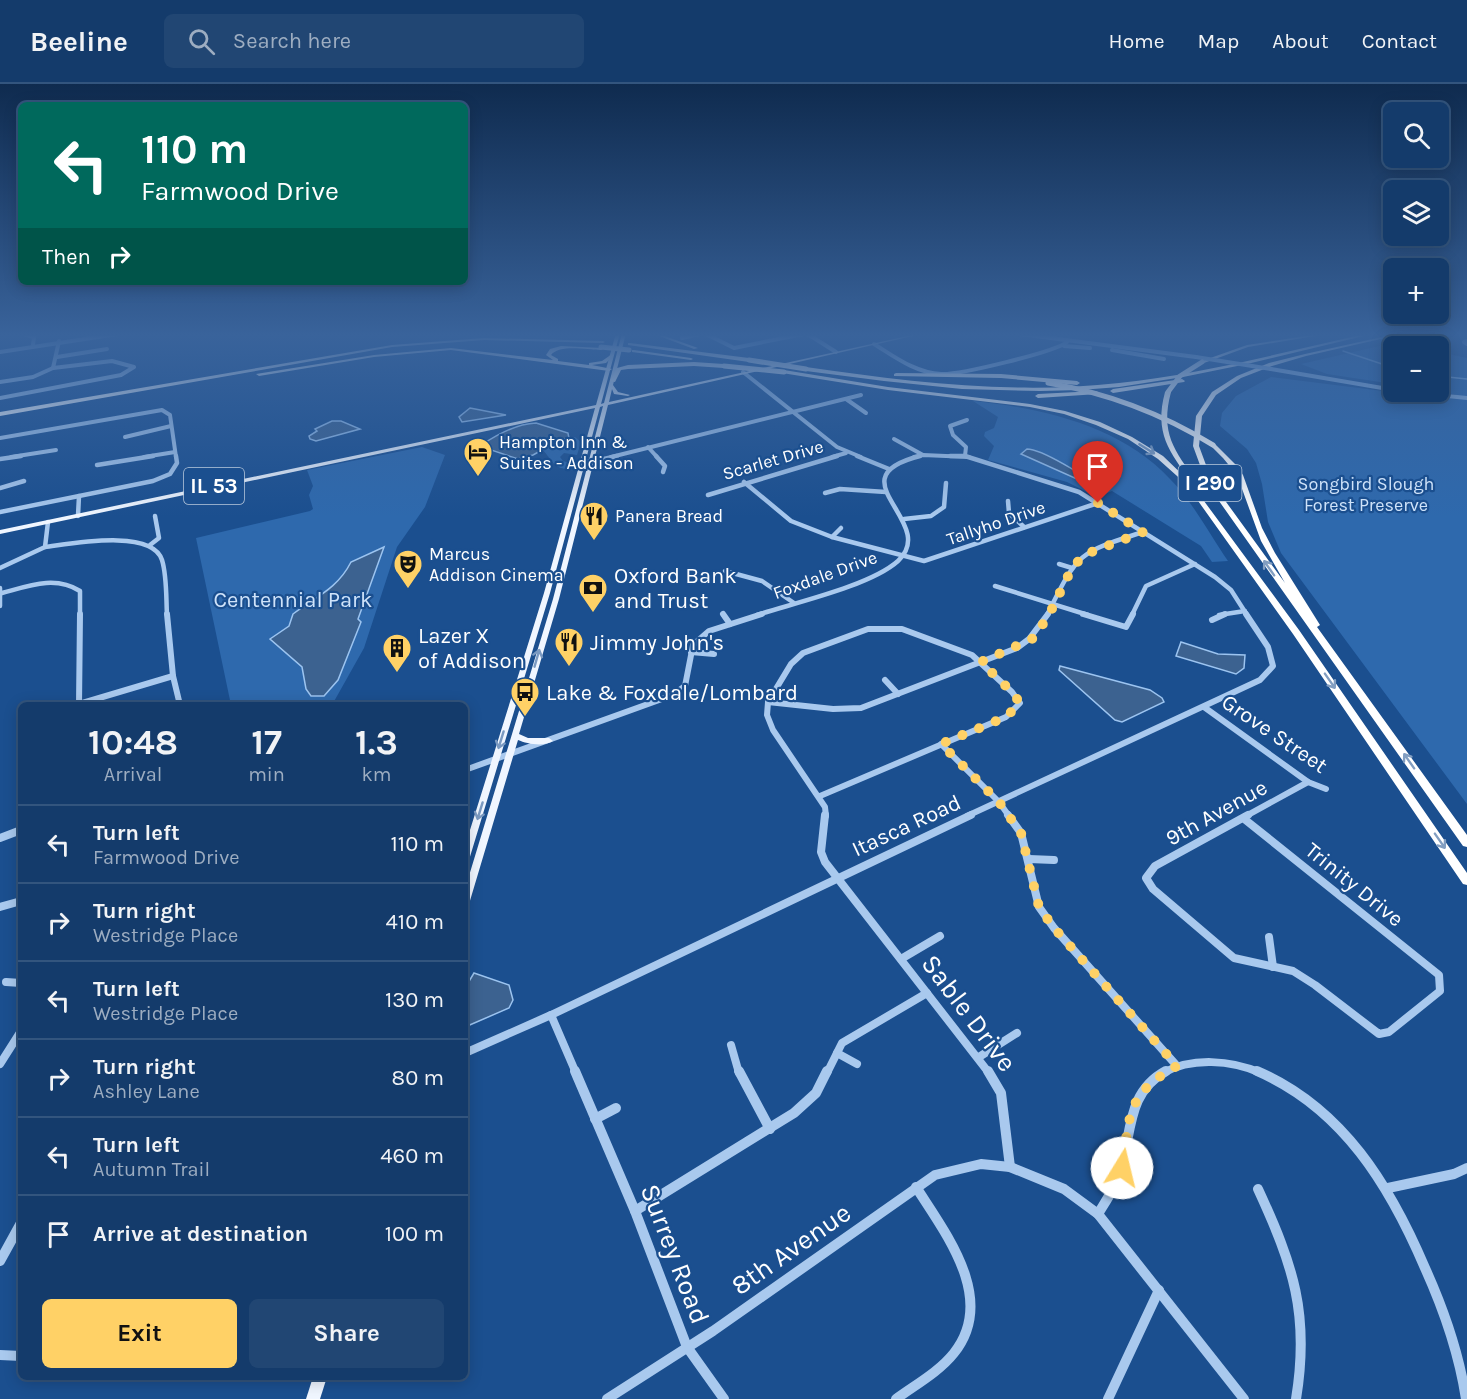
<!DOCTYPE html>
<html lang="en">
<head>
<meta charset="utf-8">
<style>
	body { margin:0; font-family:Karla,sans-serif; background:#214673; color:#f1f3f6; height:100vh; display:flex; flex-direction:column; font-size:22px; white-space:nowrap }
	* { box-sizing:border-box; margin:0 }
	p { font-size:20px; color:#9dadc1 }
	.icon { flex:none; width:33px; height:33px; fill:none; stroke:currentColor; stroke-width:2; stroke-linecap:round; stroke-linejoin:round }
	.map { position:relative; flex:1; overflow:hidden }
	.panel { position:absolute; left:18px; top:618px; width:450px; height:678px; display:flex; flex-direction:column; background:#143b6b; border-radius:9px; box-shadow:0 3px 15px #0003,0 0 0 2px #33557e }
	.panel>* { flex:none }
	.banner { position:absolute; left:18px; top:18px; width:450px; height:183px; border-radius:9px; box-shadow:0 3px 15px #0003,0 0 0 2px #33557e; background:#00695c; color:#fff; overflow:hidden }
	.fabs { position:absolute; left:1383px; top:18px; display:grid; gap:12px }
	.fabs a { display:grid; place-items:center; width:66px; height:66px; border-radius:9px; background:#143b6b; box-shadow:0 3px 15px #0003,0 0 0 2px #33557e; font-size:30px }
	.pin { position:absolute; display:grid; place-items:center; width:51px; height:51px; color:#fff; margin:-62px -26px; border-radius:50% 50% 50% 0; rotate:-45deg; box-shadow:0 0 6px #0007 }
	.pin .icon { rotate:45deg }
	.me { position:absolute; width:66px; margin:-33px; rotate:9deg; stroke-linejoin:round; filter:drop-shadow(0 0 4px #0008) }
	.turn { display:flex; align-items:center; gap:21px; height:126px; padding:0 24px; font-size:27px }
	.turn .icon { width:78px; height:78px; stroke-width:2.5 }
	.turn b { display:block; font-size:42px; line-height:51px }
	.then { display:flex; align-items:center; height:57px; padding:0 24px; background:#0003; gap:12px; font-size:22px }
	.eta { display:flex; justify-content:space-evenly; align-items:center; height:102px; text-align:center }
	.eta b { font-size:36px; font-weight:700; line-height:42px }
	.cta { display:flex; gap:12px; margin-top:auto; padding:12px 24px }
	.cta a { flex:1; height:69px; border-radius:9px; background:#ffd166; color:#111; font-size:24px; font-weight:700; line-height:69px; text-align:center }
	.cta a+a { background:#214673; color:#f1f3f6 }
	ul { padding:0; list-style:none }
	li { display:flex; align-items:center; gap:18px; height:78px; padding:0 24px; border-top:2px solid #33557e }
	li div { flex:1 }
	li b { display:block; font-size:22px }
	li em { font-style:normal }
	header { display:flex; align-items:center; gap:36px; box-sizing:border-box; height:84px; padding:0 30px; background:#143b6b; border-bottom:2px solid #33557e }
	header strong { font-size:28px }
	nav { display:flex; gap:33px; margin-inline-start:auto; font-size:21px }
	.search { width:420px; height:54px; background:#214673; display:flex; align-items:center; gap:15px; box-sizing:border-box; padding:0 21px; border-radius:9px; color:#9dadc1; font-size:22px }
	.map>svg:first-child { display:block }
	.green { fill:#2e69ad }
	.water { fill:#3c6290; stroke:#9cc4f0; stroke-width:1.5 }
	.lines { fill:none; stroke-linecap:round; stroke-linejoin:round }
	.stream { stroke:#9cc4f0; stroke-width:1.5 }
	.minor-far4 { stroke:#a9c9ee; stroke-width:4 }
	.minor-far3 { stroke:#a9c9ee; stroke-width:4.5 }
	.minor-far2 { stroke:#a9c9ee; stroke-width:6 }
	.minor-far1 { stroke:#a9c9ee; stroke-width:8 }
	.minor { stroke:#a9c9ee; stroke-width:10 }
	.major { fill:#f0f6ff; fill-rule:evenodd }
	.highway { fill:#fff; fill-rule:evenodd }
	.minor-bridge { stroke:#a9c9ee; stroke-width:4 }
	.highway-bridge { stroke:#fff; stroke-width:5 }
	.oneway { stroke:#829ec1 }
	.oneway2 { stroke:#7b9ac1 }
	.route { stroke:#ffd166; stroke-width:10; stroke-dasharray:0 18 }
	.labels { text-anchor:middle; stroke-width:4.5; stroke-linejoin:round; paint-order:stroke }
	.far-poi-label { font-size:18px; fill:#fff; stroke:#1b4f8f; text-anchor:start }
	.far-street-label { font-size:18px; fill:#fff; stroke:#1b4f8f }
	.far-park-label { font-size:18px; fill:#cfe3fa; stroke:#1b4f8f }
	.shield { fill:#1b4f8f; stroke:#bbcadd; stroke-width:1.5 }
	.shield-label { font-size:21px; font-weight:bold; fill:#fff }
	.poi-label { font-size:22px; fill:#fff; stroke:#1b4f8f; text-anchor:start }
	.park-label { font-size:22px; fill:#cfe3fa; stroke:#1b4f8f }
	.street-label { font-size:22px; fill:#fff; stroke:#1b4f8f }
	.near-street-label { font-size:27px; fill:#fff; stroke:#1b4f8f }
</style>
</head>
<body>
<header>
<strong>Beeline</strong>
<div class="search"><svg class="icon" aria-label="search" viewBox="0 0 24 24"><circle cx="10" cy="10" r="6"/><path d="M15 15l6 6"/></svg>Search here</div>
<nav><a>Home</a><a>Map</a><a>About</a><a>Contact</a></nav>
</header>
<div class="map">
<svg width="1467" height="1315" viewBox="0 0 1467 1315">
	<rect width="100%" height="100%" fill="#1b4f8f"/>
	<g class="green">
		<polygon points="1397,258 1415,262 1394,262 1393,300 1327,290 1301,280"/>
		<polygon points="1439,268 1467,274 1467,720 1281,469 1268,438 1262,400 1256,379 1247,365 1220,342 1222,329 1236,312 1271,293 1447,315 1456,311 1439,307"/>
		<path d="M973,317c69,7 148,25 197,78 23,23 40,56 58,82l-16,1 -11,-16 -89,-55 -15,6 -30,-15 -79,-22 6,-14 -10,-10 1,-4 9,-4 4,-11z"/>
		<path d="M575,353l6,5 -4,13 -13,-2 -4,4 3,4 10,3v4c-18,4 -21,-8 -30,-18l19,-11z"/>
		<polygon points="422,363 445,371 425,423 397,463 364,564 332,621 231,621 196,454 310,427 313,425 309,411 313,402 307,386"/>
	</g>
	<g class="water">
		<polygon points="470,324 506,331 462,338 459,333"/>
		<polygon points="332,337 341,337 360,345 316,357 310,355 309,352 317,347 315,345"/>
		<path d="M536,339l32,10 1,6h-7l-29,16 -15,4 -33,-11 -2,-4c15,-10 33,-20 53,-21z"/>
		<path d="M1027,365c14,0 62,28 70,39l-76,-34z"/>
		<path d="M384,463l-26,72 3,3 -23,58 -14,16h-13l-5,-7 -4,-22 -32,-28 19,-13 4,-12c23,-17 45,-26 58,-52z"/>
		<polygon points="1181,558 1218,570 1245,571 1244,584 1236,590 1176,572"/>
		<polygon points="1060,582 1150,606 1162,614 1164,618 1122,638 1115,636 1059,586"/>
		<polygon points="474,889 509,901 513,916 509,924 465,943 465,904"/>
	</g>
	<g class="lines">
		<g class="stream">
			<polyline points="1343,267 1394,284"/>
			<polyline points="1438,292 1467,295"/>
		</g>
		<g class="minor-far4">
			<polyline points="21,249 34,253 33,261"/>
			<polyline points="806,249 836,268"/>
			<polyline points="1012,249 1196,273"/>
			<polyline points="682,254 704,249 734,264 808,249"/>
			<polyline points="1467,257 1464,258 1467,260"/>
			<path d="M874,260c21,13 42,29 67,30 18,1 114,-22 126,-32"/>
			<polyline points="1064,262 1090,264"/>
			<polyline points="1112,266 1164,275"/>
			<polyline points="0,268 124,249"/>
			<polyline points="57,273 107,265"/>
			<polyline points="1271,285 1394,306"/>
			<polyline points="743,288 837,363 861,373"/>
			<polyline points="0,298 33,293 53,284 59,257"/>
			<polyline points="1408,308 1467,314"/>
			<polyline points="0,314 121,291 134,283 112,277 53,284"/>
			<polyline points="846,315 866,329"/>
			<polyline points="125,353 171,342"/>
			<polyline points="0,354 162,326 170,331 176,373"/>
			<polyline points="894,355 923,371"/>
			<polyline points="648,363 657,373"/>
			<polyline points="965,372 966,363 953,351 950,342 967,336"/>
			<polyline points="11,373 56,366"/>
			<polyline points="144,373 175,368"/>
			<polyline points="611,373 861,311"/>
			<polyline points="832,373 846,369"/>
			<polyline points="914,373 923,371 969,373"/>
		</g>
		<g class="minor-far3">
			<polyline points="656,372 665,382 663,388"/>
			<polyline points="857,372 889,385"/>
			<polyline points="950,372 965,372 1079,408 1215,493 1231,506 1247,531"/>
			<polyline points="0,375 21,372"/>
			<polyline points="584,377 591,378 617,372"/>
			<polyline points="97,381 153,372"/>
			<polyline points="744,398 791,437 832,453 924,477 1098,419"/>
			<polyline points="0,404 24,397"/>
			<polyline points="825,409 840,405 886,408"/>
			<polyline points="708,411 837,372"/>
			<polyline points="1008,417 1009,429 1024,443"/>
			<polyline points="0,428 153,397 170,390 177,379 176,372"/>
			<polyline points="78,432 79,412"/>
			<polyline points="904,435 931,432 944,423 946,399"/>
			<polyline points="832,453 841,444"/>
			<polyline points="150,461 159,454 155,432"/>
			<path d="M45,463c25,-3 107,-19 117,13 5,16 4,38 5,55"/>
			<polyline points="1059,480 1072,484"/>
			<polyline points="0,484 45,463 48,438"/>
			<polyline points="725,487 762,497 794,519"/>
			<polyline points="995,502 1088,531"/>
			<polyline points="0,504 0,522"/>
			<path d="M2,509c26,-7 53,-18 78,-2v24"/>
			<path d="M757,531c37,-12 113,-29 141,-54 42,-39 -66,-83 22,-105"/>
			<path d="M1047,531c31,-62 30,-62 96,-83"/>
			<polyline points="1132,531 1146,502 1195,480"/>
			<polyline points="1219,531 1245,527"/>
		</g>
		<g class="minor-far2">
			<polyline points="167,530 173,592 180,621"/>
			<polyline points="723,530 730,540"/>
			<polyline points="1083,530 1126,543 1133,530"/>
			<polyline points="1212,536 1225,530"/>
			<polyline points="691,568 714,570"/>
			<polyline points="885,596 898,610"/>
			<polyline points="768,618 833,625 861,624 1017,564 1029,555 1048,530"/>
			<polyline points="79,620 173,592"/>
			<polyline points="79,621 80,530"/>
			<polyline points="1204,623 1308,698 1326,705"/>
			<polyline points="941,660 999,718 1009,732"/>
			<polyline points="465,686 673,611 685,602 693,561 709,547 762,530"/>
			<polyline points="820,712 1006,633 1020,619 1012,608 972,571 902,545 868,545 803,569 791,580 768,618 767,631 773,646 825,723 826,732"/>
			<polyline points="967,732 1260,596 1273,582 1268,563 1246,530"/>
			<polyline points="1246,732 1308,698"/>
		</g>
		<g class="minor-far1">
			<polyline points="825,731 821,768 825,778 989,989"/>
			<polyline points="1008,731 1021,749 1039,823 1054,844 1177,982"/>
			<polyline points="1243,734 1439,891 1440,907 1389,948 1379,950 1315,901 1293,887 1234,874 1153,805 1146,794 1155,782 1248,731"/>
			<polyline points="0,754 21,746"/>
			<polyline points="1029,775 1054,776"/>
			<polyline points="0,823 21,817"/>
			<polyline points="1269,853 1273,883"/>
			<polyline points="901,875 940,852"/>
			<polyline points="6,898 21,899"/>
			<polyline points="551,931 576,989"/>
			<polyline points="731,961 739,989"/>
			<polyline points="465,969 551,931 971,731"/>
			<polyline points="837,969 857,980"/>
			<polyline points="979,973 1017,949"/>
			<polyline points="0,980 21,947"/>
			<polyline points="827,989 842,959 927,909"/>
			<path d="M1163,989c29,-16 68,-13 98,0"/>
		</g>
		<g class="minor">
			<polyline points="575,987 635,1127 687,1263 724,1315"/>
			<polyline points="739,987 770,1045"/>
			<polyline points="988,987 1001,1009 1010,1083"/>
			<path d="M1257,987c86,37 133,115 168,197 19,42 34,85 41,131"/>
			<polyline points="595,1035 616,1024"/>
			<polyline points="1388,1104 1454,1090 1467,1084"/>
			<path d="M1258,1105c35,76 52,125 38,210"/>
			<polyline points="635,1127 794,1029 816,1009 827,987"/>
			<path d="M1098,1130c9,-15 19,-29 23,-46 11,-36 6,-76 45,-97"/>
			<polyline points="0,1177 21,1139"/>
			<polyline points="0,1271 21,1272"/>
			<polyline points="607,1315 713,1247 935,1091 981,1080 1010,1083 1064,1105 1098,1130 1244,1315"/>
			<path d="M896,1315c19,-14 43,-27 58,-46 43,-54 -8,-119 -38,-166"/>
			<polyline points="1108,1315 1159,1206"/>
		</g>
		<g class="major">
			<path d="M616,249h4l-19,71 3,-1 18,-70h4l-13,52 5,7 12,3 -2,1 -14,-2 -2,-5 -3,13 312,-69h5l-318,72 -49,194 -40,135 9,4h21l4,3c-9,6 -26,3 -35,-1l-49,164 -1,3 -3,1v-19l88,-290 50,-193 -3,1 -50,186 -81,267 -1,3 -3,1v-18l79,-253 51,-185 -595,126v-4l596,-125z"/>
			<polygon points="313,1293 327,1293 320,1315 306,1315"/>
		</g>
		<g class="highway">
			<polygon points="651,249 656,249 698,264 694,265"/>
			<polygon points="1325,249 1333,249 1248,263 1204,279 1199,278 1247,261"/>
			<path d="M1370,249h6l-129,31 -64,13 -64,10 -39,3 -40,1 -78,-2 -78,-8 -78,-10 -3,-2 3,-2c104,15 209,28 313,16 85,-9 168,-32 251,-50z"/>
			<polygon points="1400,249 1407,249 1306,272 1272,282 1241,294 1216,311 1202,332 1199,362 1213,400 1285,499 1261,457 1237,391 1223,374 1211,362 1211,360 1215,360 1236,381 1243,391 1262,444 1275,469 1320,541 1317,543 1467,751 1467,763 1463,762 1207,400 1193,362 1196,332 1212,308 1237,292 1269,279 1305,270"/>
			<polygon points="484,254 603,257 605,258 603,259 484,256 392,263 0,332 0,328 392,261"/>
			<polygon points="630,259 749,274 752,276 749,278 628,261 628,259"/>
			<path d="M561,262l42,2v1l-2,1c-14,0 -41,-6 -50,5l7,4v2l31,4v-2l13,-2 10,-7 2,1 -8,8 -14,2 20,4 -3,2 -158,-21 -77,7 -115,19 -3,-2 118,-19 77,-7 102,12 -7,-5 4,-6z"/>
			<polygon points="634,266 691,274 693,275 691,276 632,268 632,266"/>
			<polygon points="694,278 724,280 727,282 724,284 694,282 628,285 621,286 615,298 610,297 617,284 628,281"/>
			<polygon points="784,286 888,303 1030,320 1065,327 1100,338 1132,353 1163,372 1190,398 1299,546 1467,789 1467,801 1463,800 1293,550 1186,400 1158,375 1128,355 1096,341 1064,330 1030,323 888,306 782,289 781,288"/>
			<polygon points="896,289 1001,290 1077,297 1080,299 1077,301 1001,294 894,292 894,290"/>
			<polygon points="1182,295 1185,297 1184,298 1113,309 1110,307 1113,305"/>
			<path d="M1168,306l3,2c-11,41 3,58 26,90l-1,1h-4c-23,-32 -38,-50 -27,-91z"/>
			<polygon points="1096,307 1098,308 1098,310 1038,314 1035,312 1038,310"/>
		</g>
		<polyline class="minor-bridge" points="1196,273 1271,285"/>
		<g class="highway-bridge">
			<polyline points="601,263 629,266"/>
			<polyline points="749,276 806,285"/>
			<polyline points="724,282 784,288"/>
			<path d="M1048,299c60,10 113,30 165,62"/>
			<polyline points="1168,308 1180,292 1202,278"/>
		</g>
	</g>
	<defs><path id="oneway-shaft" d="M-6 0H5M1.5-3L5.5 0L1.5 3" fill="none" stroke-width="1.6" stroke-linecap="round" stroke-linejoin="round" transform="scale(1.5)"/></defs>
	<g class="oneway">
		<use href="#oneway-shaft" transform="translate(1147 365) rotate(32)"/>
		<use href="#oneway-shaft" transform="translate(1269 484) rotate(-125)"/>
		<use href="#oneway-shaft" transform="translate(1330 597) rotate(55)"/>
		<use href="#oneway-shaft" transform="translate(1409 677) rotate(-125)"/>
		<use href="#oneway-shaft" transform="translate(1440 757) rotate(55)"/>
	</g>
	<g class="oneway2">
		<use href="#oneway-shaft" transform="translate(537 574) rotate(-74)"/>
		<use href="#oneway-shaft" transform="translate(501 656) rotate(107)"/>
		<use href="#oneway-shaft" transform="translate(480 727) rotate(107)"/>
	</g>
	<linearGradient id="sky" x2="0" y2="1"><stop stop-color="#0f2b4f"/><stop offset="0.58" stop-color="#39639b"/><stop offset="1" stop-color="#39639b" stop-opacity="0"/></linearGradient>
	<rect width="1467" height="433" fill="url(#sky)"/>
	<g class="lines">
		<path class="route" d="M1098,419l45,29 -59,23 -12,13 -24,49 -16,22 -51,23 31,30 8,11 -14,14 -65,27 58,58 22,31 18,74 15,21 123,138c-51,28 -47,49 -55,102"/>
	</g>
	<defs>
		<g id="hotel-pin" transform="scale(1.5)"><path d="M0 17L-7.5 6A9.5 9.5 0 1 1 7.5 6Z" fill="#ffd166" stroke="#1b4f8f"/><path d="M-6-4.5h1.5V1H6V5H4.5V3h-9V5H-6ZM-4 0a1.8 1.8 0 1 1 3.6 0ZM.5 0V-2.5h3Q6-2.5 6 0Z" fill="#111"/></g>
		<g id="restaurant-pin" transform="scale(1.5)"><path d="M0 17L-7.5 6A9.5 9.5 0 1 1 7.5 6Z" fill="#ffd166" stroke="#1b4f8f"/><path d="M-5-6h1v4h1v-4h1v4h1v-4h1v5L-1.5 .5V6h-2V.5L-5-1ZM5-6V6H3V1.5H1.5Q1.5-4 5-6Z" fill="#111"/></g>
		<g id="theatre-pin" transform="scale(1.5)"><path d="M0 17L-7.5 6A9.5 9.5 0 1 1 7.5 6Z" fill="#ffd166" stroke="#1b4f8f"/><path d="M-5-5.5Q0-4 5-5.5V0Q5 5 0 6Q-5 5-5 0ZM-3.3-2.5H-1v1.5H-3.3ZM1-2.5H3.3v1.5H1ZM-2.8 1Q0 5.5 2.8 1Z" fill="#111"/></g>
		<g id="bank-pin" transform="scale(1.5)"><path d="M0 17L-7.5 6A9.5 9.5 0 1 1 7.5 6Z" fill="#ffd166" stroke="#1b4f8f"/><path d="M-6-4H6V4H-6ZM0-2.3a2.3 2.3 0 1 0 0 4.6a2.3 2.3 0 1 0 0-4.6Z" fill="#111"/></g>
		<g id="building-pin" transform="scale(1.5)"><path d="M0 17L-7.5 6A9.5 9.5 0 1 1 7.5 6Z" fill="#ffd166" stroke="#1b4f8f"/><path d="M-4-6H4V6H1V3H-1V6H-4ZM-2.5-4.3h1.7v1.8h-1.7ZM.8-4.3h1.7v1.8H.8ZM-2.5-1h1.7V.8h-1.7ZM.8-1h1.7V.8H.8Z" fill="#111"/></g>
		<g id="bus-pin" transform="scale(1.5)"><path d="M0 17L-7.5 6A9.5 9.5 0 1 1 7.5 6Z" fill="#ffd166" stroke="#1b4f8f"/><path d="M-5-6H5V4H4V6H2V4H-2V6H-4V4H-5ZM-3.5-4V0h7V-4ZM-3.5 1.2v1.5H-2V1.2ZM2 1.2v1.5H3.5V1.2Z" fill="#111"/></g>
	</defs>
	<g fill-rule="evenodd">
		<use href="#hotel-pin" x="478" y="368"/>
		<use href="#restaurant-pin" x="594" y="432"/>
		<use href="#theatre-pin" x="408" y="480"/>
		<use href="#bank-pin" x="593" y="504"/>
		<use href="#restaurant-pin" x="569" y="558"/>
		<use href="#building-pin" x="397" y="564"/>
		<use href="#bus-pin" x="525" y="608"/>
	</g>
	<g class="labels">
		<g class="far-poi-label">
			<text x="499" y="364">Hampton Inn &amp;<tspan x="499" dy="21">Suites - Addison</tspan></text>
			<text x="615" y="438">Panera Bread</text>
			<text x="429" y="476">Marcus<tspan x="429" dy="21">Addison Cinema</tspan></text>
		</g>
		<g class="far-street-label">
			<text transform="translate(773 376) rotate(-16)" y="6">Scarlet Drive</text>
			<text transform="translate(996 439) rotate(-19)" y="6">Tallyho Drive</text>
			<text transform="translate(825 491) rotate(-20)" y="6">Foxdale Drive</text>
		</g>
		<g class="far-park-label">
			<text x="1366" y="406">Songbird Slough<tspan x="1366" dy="21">Forest Preserve</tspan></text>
		</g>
		<g class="shield">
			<rect x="1178.5" y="381" width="63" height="36" rx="4.5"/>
			<rect x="184" y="384" width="60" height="36" rx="4.5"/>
		</g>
		<g class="shield-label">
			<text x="1210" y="406">I 290</text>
			<text x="214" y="409">IL 53</text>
		</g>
		<g class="poi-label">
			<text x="614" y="499">Oxford Bank<tspan x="614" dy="25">and Trust</tspan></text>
			<text x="418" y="559">Lazer X<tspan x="418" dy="25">of Addison</tspan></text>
			<text x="590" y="566">Jimmy John's</text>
			<text x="546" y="616">Lake &amp; Foxdale/Lombard</text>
		</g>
		<g class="park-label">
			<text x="293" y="523">Centennial Park</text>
		</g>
		<g class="street-label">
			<text transform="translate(1275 649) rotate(34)" y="8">Grove Street</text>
			<text transform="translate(1216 728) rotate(-29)" y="8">9th Avenue</text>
			<text transform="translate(906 741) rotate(-25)" y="8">Itasca Road</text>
			<text transform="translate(1355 800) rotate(39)" y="8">Trinity Drive</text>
		</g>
		<g class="near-street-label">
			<text transform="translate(969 929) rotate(53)" y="9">Sable Drive</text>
			<text transform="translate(791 1165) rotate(-35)" y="9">8th Avenue</text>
			<text transform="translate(675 1170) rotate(69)" y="9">Surrey Road</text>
		</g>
	</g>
</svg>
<div class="fabs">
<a><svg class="icon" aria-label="search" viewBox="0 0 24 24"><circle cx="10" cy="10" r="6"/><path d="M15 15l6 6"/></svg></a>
<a><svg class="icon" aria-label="layers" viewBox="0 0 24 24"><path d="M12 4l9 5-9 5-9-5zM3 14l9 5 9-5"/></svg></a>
<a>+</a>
<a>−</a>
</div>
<div class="pin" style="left:1098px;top:419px;background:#d93025"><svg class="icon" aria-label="arrive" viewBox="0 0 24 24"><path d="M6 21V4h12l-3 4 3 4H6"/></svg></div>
<svg class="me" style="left:1122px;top:1084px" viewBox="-20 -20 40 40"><circle r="19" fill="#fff"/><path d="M0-13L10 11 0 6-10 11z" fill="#ffd166"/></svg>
<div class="banner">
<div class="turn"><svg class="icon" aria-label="left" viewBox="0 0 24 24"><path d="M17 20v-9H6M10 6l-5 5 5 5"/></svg><div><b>110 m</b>Farmwood Drive</div></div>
<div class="then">Then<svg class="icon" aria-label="right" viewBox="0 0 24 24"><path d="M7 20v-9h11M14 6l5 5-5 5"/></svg></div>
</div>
<section class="panel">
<div class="eta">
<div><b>10:48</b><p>Arrival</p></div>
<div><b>17</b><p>min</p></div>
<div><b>1.3</b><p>km</p></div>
</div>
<ul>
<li><svg class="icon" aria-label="left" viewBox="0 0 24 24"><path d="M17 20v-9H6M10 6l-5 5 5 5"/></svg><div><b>Turn left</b><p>Farmwood Drive</p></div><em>110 m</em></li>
<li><svg class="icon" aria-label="right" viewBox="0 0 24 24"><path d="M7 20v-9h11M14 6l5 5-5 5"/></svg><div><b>Turn right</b><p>Westridge Place</p></div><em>410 m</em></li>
<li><svg class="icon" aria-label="left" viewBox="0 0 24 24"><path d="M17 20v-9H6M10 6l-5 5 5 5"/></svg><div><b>Turn left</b><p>Westridge Place</p></div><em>130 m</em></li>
<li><svg class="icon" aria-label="right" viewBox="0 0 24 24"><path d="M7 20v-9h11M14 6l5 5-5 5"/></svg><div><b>Turn right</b><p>Ashley Lane</p></div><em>80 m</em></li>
<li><svg class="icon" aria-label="left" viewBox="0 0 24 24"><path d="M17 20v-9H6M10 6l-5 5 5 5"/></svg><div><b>Turn left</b><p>Autumn Trail</p></div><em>460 m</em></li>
<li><svg class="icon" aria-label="arrive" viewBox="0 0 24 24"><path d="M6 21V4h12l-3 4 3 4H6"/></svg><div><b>Arrive at destination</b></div><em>100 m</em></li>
</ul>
<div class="cta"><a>Exit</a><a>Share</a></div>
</section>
</div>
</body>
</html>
